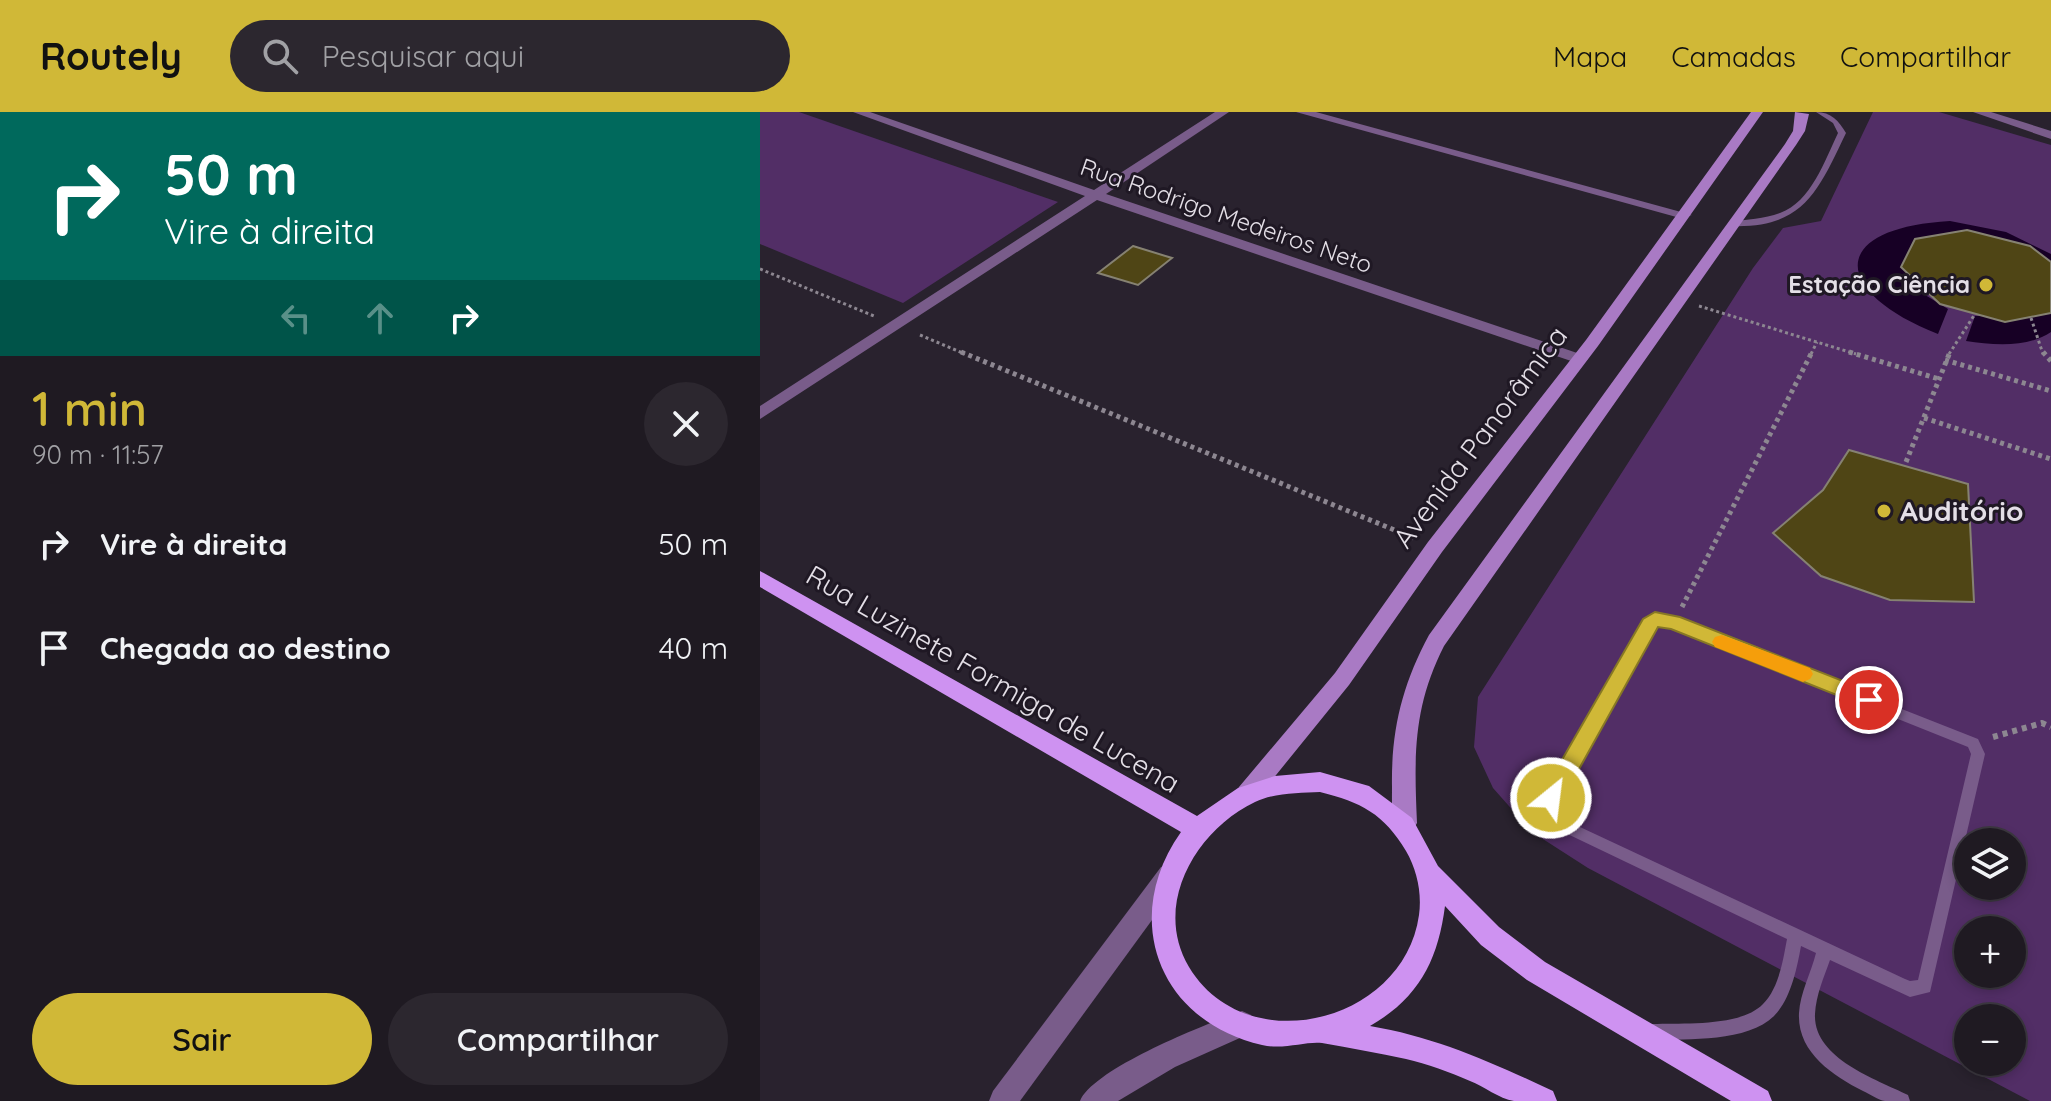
<!DOCTYPE html>
<html lang="pt">
<head>
<meta charset="utf-8">
<style>
	body { margin:0; font-family:Quicksand,sans-serif; background:#2c272f; color:#f1f3f6; height:100vh; display:flex; flex-direction:column; font-size:30px; white-space:nowrap }
	* { box-sizing:border-box; margin:0 }
	p { font-size:26px; color:#a1a1a5 }
	.icon { flex:none; width:44px; height:44px; fill:none; stroke:currentColor; stroke-width:2; stroke-linecap:round; stroke-linejoin:round }
	.map { position:relative; flex:1; overflow:hidden }
	.drawer { display:flex; flex-direction:column; background:#1f1a22; width:760px }
	.drawer>* { flex:none }
	.banner { background:#00695c; color:#fff; overflow:hidden }
	.fabs { position:absolute; left:1194px; top:716px; display:grid; gap:16px }
	.fabs a { display:grid; place-items:center; width:72px; height:72px; border-radius:50%; background:#1f1a22; box-shadow:0 4px 12px #0003,0 0 0 2px #3c3840; font-size:40px }
	.pin { position:absolute; display:grid; place-items:center; width:68px; height:68px; color:#fff; margin:-34px; border:4px solid #fff; border-radius:50%; box-shadow:0 2px 8px #0007 }
	.me { position:absolute; width:88px; margin:-44px; rotate:29deg; stroke-linejoin:round; filter:drop-shadow(0 0 6px #0008) }
	.turn { display:flex; align-items:center; gap:28px; height:168px; padding:0 32px; font-size:36px }
	.turn .icon { width:104px; height:104px; stroke-width:2.5 }
	.turn b { display:block; font-size:56px; line-height:68px }
	.lanes { display:flex; align-items:center; height:76px; padding:0 32px; background:#0003; justify-content:center; gap:40px; direction:ltr }
	.lanes .off { opacity:.35 }
	.round { display:grid; place-items:center; flex:none; width:84px; height:84px; border-radius:42px; background:#2c272f }
	.headline { display:flex; align-items:center; justify-content:space-between; height:136px; padding:0 32px }
	h1 { font-size:48px; font-weight:600; line-height:60px; color:#d0b837 }
	.primary-button { display:flex; gap:16px; margin-top:auto; padding:16px 32px }
	.primary-button a { flex:1; height:92px; border-radius:48px; background:#d0b837; color:#111; font-size:32px; font-weight:600; line-height:92px; text-align:center }
	.primary-button a+a { background:#2c272f; color:#f1f3f6 }
	ul { padding:0; list-style:none }
	li { display:flex; align-items:center; gap:24px; height:104px; padding:0 32px }
	li div { flex:1 }
	li b { display:block; font-size:30px }
	li em { font-style:normal }
	header { display:flex; align-items:center; gap:48px; box-sizing:border-box; height:112px; padding:0 40px; background:#d0b837; color:#111 }
	header strong { font-size:38px }
	nav { display:flex; gap:44px; margin-inline-start:auto; font-size:28px }
	.search { width:560px; height:72px; background:#2c272f; display:flex; align-items:center; gap:20px; box-sizing:border-box; padding:0 28px; border-radius:44px; color:#a1a1a5; font-size:30px }
	main { display:flex; flex:1; min-height:0 }
	.map>svg:first-child { display:block }
	.green { fill:#522e66; fill-rule:evenodd }
	.water { fill:#170025 }
	.building { fill:#4f4515; stroke:#868272; stroke-width:2 }
	.lines { fill:none; stroke-linecap:round; stroke-linejoin:round }
	.path-far2 { stroke:#8d8791; stroke-width:3; stroke-dasharray:3 3; stroke-linecap:butt }
	.path-far1 { stroke:#8d8791; stroke-width:5; stroke-dasharray:4 4; stroke-linecap:butt }
	.path { stroke:#8d8791; stroke-width:6; stroke-dasharray:5 5; stroke-linecap:butt }
	.lane { fill:#795c8a; fill-rule:evenodd }
	.street { fill:#795c8a; fill-rule:evenodd }
	.secondary { fill:#a97ac4; fill-rule:evenodd }
	.primary { fill:#ce92f1; fill-rule:evenodd }
	.route { fill:#d0b837; stroke:#877824; stroke-width:2 }
	.slow { fill:#f59e0b }
	.poi-dot { fill:#d0b837; stroke:#1f1824; stroke-width:3 }
	.labels { text-anchor:middle; stroke-width:6; stroke-linejoin:round; paint-order:stroke }
	.far-street-label { font-size:24px; fill:#e4dfe7; stroke:#1f1824 }
	.far-poi-label { font-size:24px; font-weight:bold; fill:#e4dfe7; stroke:#1f1824; text-anchor:end }
	.street-label { font-size:28px; fill:#e4dfe7; stroke:#1f1824 }
	.poi-label { font-size:28px; font-weight:bold; fill:#e4dfe7; stroke:#1f1824; text-anchor:start }
</style>
</head>
<body>
<header>
<strong>Routely</strong>
<div class="search"><svg class="icon" aria-label="search" viewBox="0 0 24 24"><circle cx="10" cy="10" r="6"/><path d="M15 15l6 6"/></svg>Pesquisar aqui</div>
<nav><a>Mapa</a><a>Camadas</a><a>Compartilhar</a></nav>
</header>
<main>
<section class="drawer">
<div class="banner">
<div class="turn"><svg class="icon" aria-label="right" viewBox="0 0 24 24"><path d="M7 20v-9h11M14 6l5 5-5 5"/></svg><div><b>50 m</b>Vire à direita</div></div>
<div class="lanes"><svg class="icon off" aria-label="left" viewBox="0 0 24 24"><path d="M17 20v-9H6M10 6l-5 5 5 5"/></svg><svg class="icon off" aria-label="ahead" viewBox="0 0 24 24"><path d="M12 20V5M6 11l6-6 6 6"/></svg><svg class="icon" aria-label="right" viewBox="0 0 24 24"><path d="M7 20v-9h11M14 6l5 5-5 5"/></svg></div>
</div>
<div class="headline"><div><h1>1 min</h1><p>90 m · 11:57</p></div><a class="round"><svg class="icon" aria-label="close" viewBox="0 0 24 24"><path d="M6 6l12 12M18 6L6 18"/></svg></a></div>
<ul>
<li><svg class="icon" aria-label="right" viewBox="0 0 24 24"><path d="M7 20v-9h11M14 6l5 5-5 5"/></svg><div><b>Vire à direita</b></div><em>50 m</em></li>
<li><svg class="icon" aria-label="arrive" viewBox="0 0 24 24"><path d="M6 21V4h12l-3 4 3 4H6"/></svg><div><b>Chegada ao destino</b></div><em>40 m</em></li>
</ul>
<div class="primary-button"><a>Sair</a><a>Compartilhar</a></div>
</section>
<div class="map">
<svg width="1291" height="989" viewBox="0 0 1291 989">
	<rect width="100%" height="100%" fill="#29222e"/>
	<g class="green">
		<polygon points="0,0 39,0 298,90 143,191 0,132"/>
		<path d="M1113,0h66l112,33v956h-21l-442,-233 -56,-36 -39,-44 -19,-41 4,-50 275,-429 30,-40 38,-7zM1208,730h44v44h-44zM1208,818h44v44h-44zM1208,906h44v44h-44z"/>
	</g>
	<path class="water" d="M1190,109l56,11 45,22v78c-23,16 -58,13 -85,9l9,-25h15l-77,-40 9,17 26,16 -10,25c-107,-42 -111,-106 12,-113z"/>
	<g class="building">
		<polygon points="1207,118 1270,134 1291,150 1291,201 1245,210 1180,192 1141,155 1155,127"/>
		<polygon points="373,134 412,146 378,173 338,161"/>
		<polygon points="1089,338 1208,372 1214,490 1130,488 1061,464 1013,421 1063,378"/>
	</g>
	<g class="lines">
		<g class="path-far2">
			<polyline points="0,157 114,204"/>
			<polyline points="939,194 1096,242"/>
			<polyline points="1271,206 1283,242"/>
			<polyline points="160,223 205,242"/>
			<polyline points="1051,242 1057,230"/>
			<polyline points="1189,242 1215,202"/>
		</g>
		<g class="path-far1">
			<polyline points="201,240 654,426"/>
			<polyline points="1089,240 1179,267"/>
			<polyline points="1283,240 1291,249"/>
			<polyline points="1185,248 1291,279"/>
			<polyline points="1164,306 1291,347"/>
			<polyline points="1146,350 1190,240"/>
			<polyline points="922,495 1052,240"/>
		</g>
		<polyline class="path" points="1233,625 1282,611 1291,615"/>
		<g class="lane">
			<path d="M1056,0c15,0 23,9 30,21 -28,58 -42,96 -116,93v-4c17,-3 34,-3 50,-9 31,-11 45,-53 58,-80l-5,-10z"/>
			<path d="M901,502l317,125 7,15 -55,238 -20,5 -80,-37c-6,17 -14,35 -15,54 -2,44 60,65 93,81l2,6c-7,0 -17,0 -25,0 -7,-1 -15,-7 -22,-10 -31,-16 -66,-39 -64,-78 1,-20 12,-40 17,-60l-15,-7c-4,22 -10,53 -27,70 -26,26 -86,23 -121,24l-6,-2 -2,-6 2,-6 6,-2c30,-1 88,3 110,-20 16,-16 20,-44 24,-65l-232,-111c-11,-14 -12,-25 -5,-42l95,-165zM901,512l307,123 3,7 -53,226 -8,1 -5,-2 -340,-159c-7,-10 -8,-17 -4,-28l92,-165z"/>
		</g>
		<g class="street">
			<polygon points="93,0 110,0 334,78 455,0 469,0 346,82 826,244 828,247 820,252 814,250 337,88 0,307 0,294 325,84"/>
			<polygon points="536,0 556,0 932,103 920,106"/>
			<polygon points="1213,0 1231,0 1291,19 1291,27"/>
			<polygon points="410,752 419,755 422,763 419,771 260,989 229,989 233,979 401,755"/>
			<path d="M482,899l9,4 4,9 -4,9 -76,34 -57,34h-38c14,-33 126,-77 162,-90z"/>
		</g>
		<g class="secondary">
			<polygon points="991,0 1003,0 838,234 682,440 589,573 495,689 487,692 479,689 475,682 479,675 575,561 668,430 826,228"/>
			<path d="M1035,0l14,2 -4,17 -9,14 -352,501c-31,61 -30,110 -27,177l-4,7 -8,3 -8,-3c-6,-13 -5,-29 -5,-43 -1,-56 10,-102 37,-152l356,-491 8,-13z"/>
		</g>
		<path class="primary" d="M0,459l437,245 41,-28 37,-12 45,-4 49,14 43,32 26,48 61,61 46,35 223,129 4,10h-41l-204,-121 -46,-35 -36,-39c-7,54 -26,92 -75,120 66,11 123,37 183,65l4,10c-14,0 -29,0 -43,0 -15,-2 -30,-15 -44,-20 -20,-9 -43,-17 -64,-22 -27,-6 -56,-11 -84,-16 -16,-2 -38,7 -60,2 -104,-24 -142,-127 -81,-213l-421,-245zM560,680c41,10 64,22 86,59 11,19 16,42 13,64 -15,108 -173,147 -230,52 -37,-62 7,-137 66,-165 19,-9 44,-9 65,-10z"/>
	</g>
	<polygon class="route" points="895,500 920,505 1116,582 1119,588 1116,594 1109,596 911,517 898,515 799,693 791,695 784,693 781,686 784,679 883,507"/>
	<polygon class="slow" points="962,523 1050,556 1053,562 1050,567 1043,570 955,535 952,530 955,525"/>
	<g class="poi-dot">
		<circle cx="1226" cy="173" r="8"/>
		<circle cx="1124" cy="399" r="8"/>
	</g>
	<g class="labels">
		<g class="far-street-label">
			<text transform="translate(466 104) rotate(19)" y="8">Rua Rodrigo Medeiros Neto</text>
		</g>
		<g class="far-poi-label">
			<text x="1210" y="181">Estação Ciência</text>
		</g>
		<g class="street-label">
			<text transform="translate(720 325) rotate(-53)" y="10">Avenida Panorâmica</text>
			<text transform="translate(233 567) rotate(30)" y="10">Rua Luzinete Formiga de Lucena</text>
		</g>
		<g class="poi-label">
			<text x="1140" y="409">Auditório</text>
		</g>
	</g>
</svg>
<div class="fabs">
<a><svg class="icon" aria-label="layers" viewBox="0 0 24 24"><path d="M12 4l9 5-9 5-9-5zM3 14l9 5 9-5"/></svg></a>
<a>+</a>
<a>−</a>
</div>
<div class="pin" style="left:1109px;top:588px;background:#d93025"><svg class="icon" aria-label="arrive" viewBox="0 0 24 24"><path d="M6 21V4h12l-3 4 3 4H6"/></svg></div>
<svg class="me" style="left:791px;top:686px" viewBox="-20 -20 40 40"><circle r="17" fill="#d0b837" stroke="#fff" stroke-width="3"/><path d="M0-11L8 9 0 5-8 9z" fill="#fff"/></svg>
</div>
</main>
</body>
</html>
